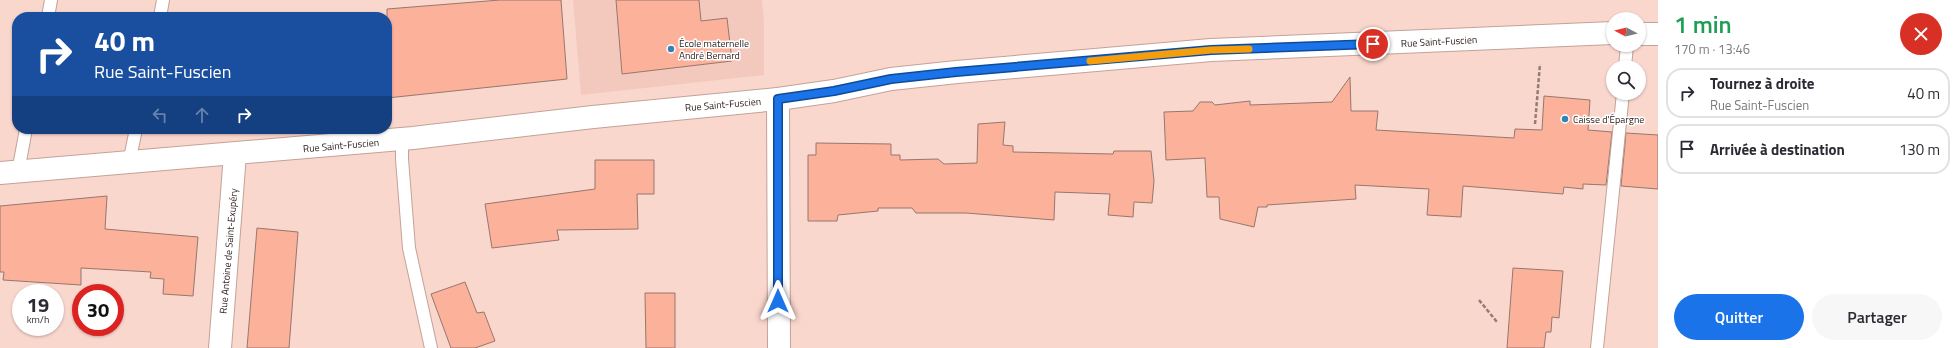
<!DOCTYPE html>
<html lang="fr">
<head>
<meta charset="utf-8">
<style>
	body { margin:0; font-family:"Titillium Web",sans-serif; background:#f7f7f7; color:#2b2b33; height:100vh; display:flex; flex-direction:column; font-size:15px; white-space:nowrap }
	* { box-sizing:border-box; margin:0 }
	p { font-size:13px; color:#7c7c81 }
	.icon { flex:none; width:22px; height:22px; fill:none; stroke:currentColor; stroke-width:2; stroke-linecap:round; stroke-linejoin:round }
	.map { position:relative; flex:1; overflow:hidden }
	.details { display:flex; flex-direction:column; background:#fff; width:300px }
	.details>* { flex:none }
	.hud { position:absolute; left:12px; top:12px; width:380px; height:122px; border-radius:16px; box-shadow:0 1px 3px #0004; background:#1a4fa0; color:#fff; overflow:hidden }
	.needle { width:26px; rotate:277deg }
	.tools { position:absolute; left:1606px; top:12px; display:grid; gap:8px }
	.tools a { display:grid; place-items:center; width:40px; height:40px; border-radius:50%; background:#fff; box-shadow:0 1px 3px #0004; font-size:20px }
	.speed { position:absolute; left:12px; top:284px; display:flex; gap:8px; font-size:20px; font-weight:700; text-align:center }
	.speed>* { display:grid; place-content:center; width:52px; height:52px; border-radius:50%; background:#fff; box-shadow:0 1px 3px #0004; line-height:1 }
	.speed small { font-size:10px; font-weight:400 }
	.speed .limit { border:6px solid #d22; background:#fff; color:#111 }
	.pin { position:absolute; display:grid; place-items:center; width:34px; height:34px; color:#fff; margin:-17px; border:2px solid #fff; border-radius:50%; box-shadow:0 1px 4px #0007 }
	.me { position:absolute; width:44px; margin:-22px; rotate:0deg; stroke-linejoin:round; filter:drop-shadow(0 0 3px #0008) }
	.turn { display:flex; align-items:center; gap:14px; height:84px; padding:0 16px; font-size:18px }
	.turn .icon { width:52px; height:52px; stroke-width:2.5 }
	.turn b { display:block; font-size:28px; line-height:34px }
	.lanes { display:flex; align-items:center; height:38px; padding:0 16px; background:#0003; justify-content:center; gap:20px; direction:ltr }
	.lanes .off { opacity:.35 }
	.round { display:grid; place-items:center; flex:none; width:42px; height:42px; border-radius:21px; background:#f7f7f7 }
	.head { display:flex; align-items:center; justify-content:space-between; height:68px; padding:0 16px }
	h1 { font-size:24px; font-weight:600; line-height:30px; color:#1e9e55 }
	.primary-button { display:flex; gap:8px; margin-top:auto; padding:8px 16px }
	.primary-button a { flex:1; height:46px; border-radius:24px; background:#1a73e8; color:#fff; font-size:16px; font-weight:600; line-height:46px; text-align:center }
	.primary-button a+a { background:#f7f7f7; color:#2b2b33 }
	ul { padding:0; list-style:none }
	li { display:flex; align-items:center; gap:12px; height:50px; margin:0 8px 6px; padding:0 8px; border:2px solid #e1e1e2; border-radius:16px }
	li div { flex:1 }
	li b { display:block; font-size:15px }
	li em { font-style:normal }
	main { display:flex; flex:1; min-height:0 }
	.map>svg:first-child { display:block }
	.built { fill:#f4c9bd }
	.building { fill:#fcb19b; stroke:#96776e }
	.lines { fill:none; stroke-linecap:round; stroke-linejoin:round }
	.lane-casing { stroke:#c3a298; stroke-width:14 }
	.street-casing { stroke:#c3a298; stroke-width:24 }
	.secondary-casing { stroke:#c3a298; stroke-width:24 }
	.path { stroke:#947c75; stroke-width:2.5; stroke-dasharray:4 2; stroke-linecap:butt }
	.lane { stroke:#fff; stroke-width:12 }
	.street { stroke:#fff; stroke-width:22 }
	.secondary { stroke:#fff; stroke-width:22 }
	.route-casing { stroke:#114b97; stroke-width:10 }
	.route { stroke:#1a73e8; stroke-width:7 }
	.slow { stroke:#f59e0b; stroke-width:7 }
	.poi-dot { fill:#3483b5; stroke:#fff; stroke-width:1.5 }
	.labels { text-anchor:middle; stroke-width:3; stroke-linejoin:round; paint-order:stroke }
	.street-label { font-size:10px; fill:#2e211d; stroke:#fff }
	.poi-label { font-size:10px; fill:#2e211d; stroke:#fff; text-anchor:start }
</style>
</head>
<body>
<main>
<div class="map">
<svg width="1658" height="348" viewBox="0 0 1658 348">
	<rect width="100%" height="100%" fill="#fad7cd"/>
	<polygon class="built" points="573,0 762,0 764,22 764,75 581,95"/>
	<g class="building">
		<polygon points="500,0 561,0 567,79 387,98 387,9"/>
		<polygon points="616,0 699,0 701,21 727,18 732,61 622,74"/>
		<polygon points="1350,77 1351,111 1378,111 1376,130 1514,138 1515,129 1542,130 1544,96 1590,100 1588,130 1612,132 1606,185 1583,184 1583,189 1564,187 1563,194 1463,186 1461,217 1427,215 1429,189 1355,185 1356,199 1267,205 1267,207 1258,207 1254,227 1220,219 1219,197 1207,197 1205,158 1166,160 1164,112 1193,111 1200,102 1212,102 1215,105 1250,101 1250,105 1332,102"/>
		<polygon points="1005,122 1003,145 1013,146 1013,152 1113,154 1114,151 1151,151 1154,181 1152,203 1134,202 1133,217 1108,215 1110,194 1055,192 1054,220 966,213 916,213 912,208 878,208 878,211 838,215 837,221 808,221 808,155 816,155 816,143 891,144 891,155 900,155 900,160 938,159 944,164 977,163 978,124"/>
		<polygon points="1626,133 1658,135 1658,189 1621,186"/>
		<polygon points="595,160 654,160 654,194 637,194 638,229 557,230 559,240 492,248 485,204 595,189"/>
		<polygon points="107,196 105,229 198,237 193,296 163,294 164,279 150,278 151,272 81,268 81,285 3,280 4,272 0,272 0,206"/>
		<polygon points="257,228 298,232 289,348 247,348"/>
		<polygon points="1513,268 1563,271 1559,318 1552,317 1551,332 1546,332 1544,348 1507,348"/>
		<polygon points="465,282 477,313 484,312 495,341 475,348 451,348 431,294"/>
		<polygon points="645,293 675,293 675,348 646,348"/>
	</g>
	<g class="lines">
		<g class="lane-casing">
			<g id="lane">
				<polyline points="48,17 51,0"/>
				<polyline points="160,17 163,0"/>
				<polyline points="1625,67 1627,45"/>
				<polyline points="402,139 402,159 409,248 431,348"/>
				<polyline points="129,163 136,129"/>
				<polyline points="18,172 26,129"/>
				<polyline points="1597,348 1623,93"/>
			</g>
		</g>
		<g class="street-casing">
			<g id="street">
				<polyline points="778,99 779,348"/>
				<polyline points="220,348 235,154"/>
			</g>
		</g>
		<g class="secondary-casing">
			<g id="secondary">
				<polyline points="1639,34 1658,34"/>
				<polyline points="0,173 413,138 593,117 778,99 834,91 891,79 957,72 1211,50 1613,33"/>
			</g>
		</g>
		<g class="path">
			<polyline points="1535,124 1540,64"/>
			<polyline points="1479,300 1497,322"/>
		</g>
		<use href="#lane" class="lane"/>
		<use href="#street" class="street"/>
		<use href="#secondary" class="secondary"/>
	</g>
	<g class="lines">
		<g class="route-casing">
			<polyline id="route" points="778,301 778,99 834,91 891,79 956,72 1211,50 1373,44"/>
		</g>
		<use href="#route" class="route"/>
		<polyline class="slow" points="1090,61 1211,50 1249,49"/>
	</g>
	<g class="poi-dot">
		<circle cx="671" cy="49" r="4"/>
		<circle cx="1565" cy="119" r="4"/>
	</g>
	<g class="labels">
		<g class="street-label">
			<text transform="translate(1439 41) rotate(-3)" y="4">Rue Saint-Fuscien</text>
			<text transform="translate(723 104) rotate(-5)" y="4">Rue Saint-Fuscien</text>
			<text transform="translate(341 145) rotate(-5)" y="4">Rue Saint-Fuscien</text>
			<text transform="translate(228 251) rotate(-85)" y="4">Rue Antoine de Saint-Exupéry</text>
		</g>
		<g class="poi-label">
			<text x="679" y="47">École maternelle<tspan x="679" dy="12">André Bernard</tspan></text>
			<text x="1573" y="123">Caisse d'Épargne</text>
		</g>
	</g>
</svg>
<div class="tools">
<a><svg class="needle" viewBox="-14 -14 28 28"><path d="M0-13l5 13h-10z" fill="#e53935"/><path d="M0 13l5-13h-10z" fill="#7c7c81"/></svg></a>
<a><svg class="icon" aria-label="search" viewBox="0 0 24 24"><circle cx="10" cy="10" r="6"/><path d="M15 15l6 6"/></svg></a>
</div>
<div class="speed"><div>19<small>km/h</small></div><div class="limit">30</div></div>
<div class="pin" style="left:1373px;top:44px;background:#d93025"><svg class="icon" aria-label="arrive" viewBox="0 0 24 24"><path d="M6 21V4h12l-3 4 3 4H6"/></svg></div>
<svg class="me" style="left:778px;top:301px" viewBox="-20 -20 40 40"><path d="M0-17L14 15 0 8-14 15z" fill="#1a73e8" stroke="#fff" stroke-width="4"/></svg>
<div class="hud">
<div class="turn"><svg class="icon" aria-label="right" viewBox="0 0 24 24"><path d="M7 20v-9h11M14 6l5 5-5 5"/></svg><div><b>40 m</b>Rue Saint-Fuscien</div></div>
<div class="lanes"><svg class="icon off" aria-label="left" viewBox="0 0 24 24"><path d="M17 20v-9H6M10 6l-5 5 5 5"/></svg><svg class="icon off" aria-label="ahead" viewBox="0 0 24 24"><path d="M12 20V5M6 11l6-6 6 6"/></svg><svg class="icon" aria-label="right" viewBox="0 0 24 24"><path d="M7 20v-9h11M14 6l5 5-5 5"/></svg></div>
</div>
</div>
<section class="details">
<div class="head"><div><h1>1 min</h1><p>170 m · 13:46</p></div><a class="round" style="background:#d93025;color:#fff"><svg class="icon" aria-label="close" viewBox="0 0 24 24"><path d="M6 6l12 12M18 6L6 18"/></svg></a></div>
<ul>
<li><svg class="icon" aria-label="right" viewBox="0 0 24 24"><path d="M7 20v-9h11M14 6l5 5-5 5"/></svg><div><b>Tournez à droite</b><p>Rue Saint-Fuscien</p></div><em>40 m</em></li>
<li><svg class="icon" aria-label="arrive" viewBox="0 0 24 24"><path d="M6 21V4h12l-3 4 3 4H6"/></svg><div><b>Arrivée à destination</b></div><em>130 m</em></li>
</ul>
<div class="primary-button"><a>Quitter</a><a>Partager</a></div>
</section>
</main>
</body>
</html>
